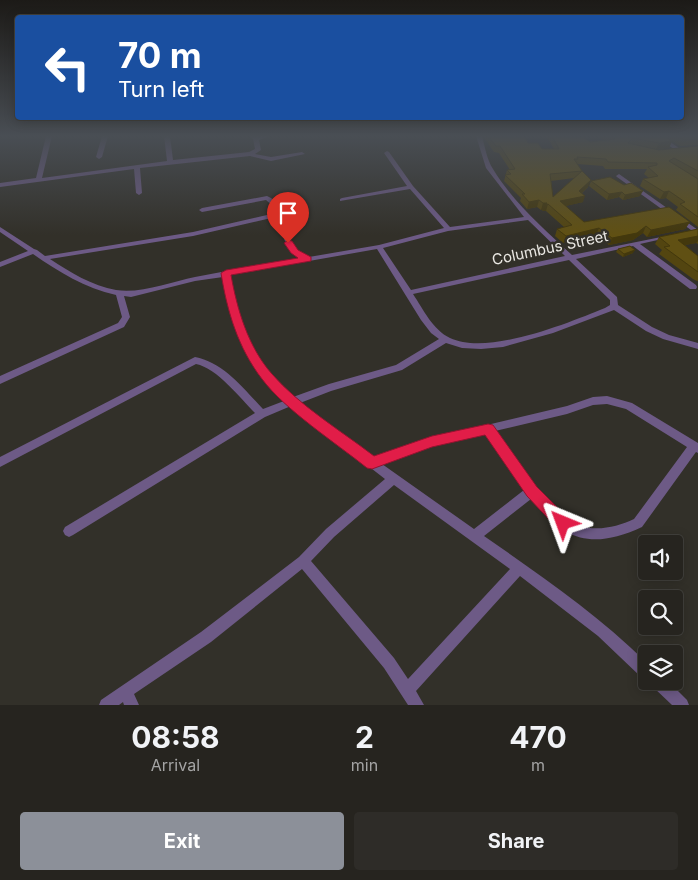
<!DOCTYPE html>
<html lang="en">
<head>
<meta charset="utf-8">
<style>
	body { margin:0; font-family:Inter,sans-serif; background:#2e2c28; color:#f1f3f6; height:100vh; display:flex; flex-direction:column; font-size:19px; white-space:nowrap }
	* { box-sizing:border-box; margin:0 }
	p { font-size:16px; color:#a4a4a4 }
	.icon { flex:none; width:28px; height:28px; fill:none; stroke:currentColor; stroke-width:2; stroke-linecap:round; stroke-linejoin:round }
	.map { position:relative; height:705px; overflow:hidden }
	.sheet { display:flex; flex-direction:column; background:#26241f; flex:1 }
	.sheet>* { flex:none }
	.hud { position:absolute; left:15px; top:15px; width:669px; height:105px; border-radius:5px; box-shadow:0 2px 12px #0003,0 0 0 1px #42413d; background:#1a4fa0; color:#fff; overflow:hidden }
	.buttons { position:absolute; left:638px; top:535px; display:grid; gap:10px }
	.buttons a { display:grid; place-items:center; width:45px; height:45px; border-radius:5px; background:#26241f; box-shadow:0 2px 12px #0003,0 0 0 1px #42413d; font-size:25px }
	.pin { position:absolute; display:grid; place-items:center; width:42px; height:42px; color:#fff; margin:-51px -21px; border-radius:50% 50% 50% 0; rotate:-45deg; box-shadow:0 0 5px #0007 }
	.pin .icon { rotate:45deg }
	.me { position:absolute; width:55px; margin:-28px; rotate:316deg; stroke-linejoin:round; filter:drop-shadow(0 0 4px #0008) }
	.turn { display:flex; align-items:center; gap:18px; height:105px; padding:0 20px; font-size:22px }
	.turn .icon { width:65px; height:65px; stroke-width:2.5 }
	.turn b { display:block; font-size:35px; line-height:42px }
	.eta { display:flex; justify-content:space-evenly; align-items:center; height:85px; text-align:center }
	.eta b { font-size:30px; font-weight:700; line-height:35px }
	.button { display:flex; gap:10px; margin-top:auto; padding:10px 20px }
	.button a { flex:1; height:58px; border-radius:5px; background:#8c9099; color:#fff; font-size:20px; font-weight:700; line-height:58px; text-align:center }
	.button a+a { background:#2e2c28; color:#f1f3f6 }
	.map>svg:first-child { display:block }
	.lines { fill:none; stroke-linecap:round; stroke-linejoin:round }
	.street { fill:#6d5a86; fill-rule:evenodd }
	.wall { fill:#534510; fill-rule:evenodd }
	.shaded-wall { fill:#43380d }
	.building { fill:#605013; stroke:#43380d }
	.route { fill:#e11d48; stroke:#92132f }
	.labels { text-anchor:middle; stroke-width:5; stroke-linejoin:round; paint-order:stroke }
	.street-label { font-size:15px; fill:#e9e7e2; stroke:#323029 }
</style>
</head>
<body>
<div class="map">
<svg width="698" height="705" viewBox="0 0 698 705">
	<rect width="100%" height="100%" fill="#323029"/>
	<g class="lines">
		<g class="street">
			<polygon points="46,136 52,136 42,178 167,161 164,136 170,136 173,160 249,152 255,149 253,139 250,136 270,136 259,140 261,150 255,154 271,157 302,152 305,154 271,161 250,156 140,168 142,193 139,195 136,193 134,169 0,187 0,183 36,178"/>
			<polygon points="102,136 108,136 102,157 99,159 96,157"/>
			<path d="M476,136h6c3,11 5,24 11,33 20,33 51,60 79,86l99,-20v2l-31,7 56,41 1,2 -1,2h-6l-57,-43 -57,13 41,38 1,8 34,22 17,8 29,8v6l-35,-10 -17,-8 -32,-21 -61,23 -50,14 -22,2 -19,-1 -16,-5 -44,27 -71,21 -31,12 73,55 59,-20 135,-32 26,-9 14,-1 25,7 66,40v10l-2,-1 -54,75c-50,23 -78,14 -111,-28l-47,37c56,39 113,78 162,126v17l-5,-2 -43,-41 -78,-60 -104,115 8,14h-16l-24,-37 -82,-99 -91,73 -77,52 5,11h-15l-1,-3 -4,3h-20l2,-5 100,-68 98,-75 27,-28 59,-50 -94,-73 -26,11 -192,118 -4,2 -4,-2 -2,-4 2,-4 190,-114c-15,-15 -38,-45 -59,-49l-196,103v-10l195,-100c28,5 49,32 68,52l21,-8c-38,-37 -52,-73 -61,-124l-28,4 -64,16 -7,-1 6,21 -6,10 -124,57v-8l118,-53 4,-6 -6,-22c-31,-7 -57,-23 -83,-41l-33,13v-5l28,-11 -28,-19v-5l34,22 3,1 8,6 148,-24 74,-17 11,1 -4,-9 -8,-7 -64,12 -3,-2 3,-2 65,-12c23,10 15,32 26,49 4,6 10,9 16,12l70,-12 65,-17 -34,-39 -70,12v-2l2,-1 65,-12 -23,-33 3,-2 2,1 24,34 37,41 74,-10 -38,-49zM267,219l12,1c4,17 6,29 22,38 -36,6 -71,12 -106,19 -24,5 -55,17 -79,13 -24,-4 -46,-18 -66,-31l143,-23zM528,220l37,36 -154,34 -28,-42 65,-17zM377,249l44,71 10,13 8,6 -43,26 -67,19 -36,13c-40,-37 -53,-68 -63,-122zM569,260l41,40v5l-5,3c-37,15 -117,48 -155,30 -17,-8 -27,-29 -37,-44zM607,404l19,5 61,38 -53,72c-17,8 -38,13 -56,6 -31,-11 -64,-67 -83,-94l72,-17 26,-9zM485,434l39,56 -50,39 -92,-65 50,-18zM394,485l116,84 -102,110 -14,-21 -83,-97 23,-24z"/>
			<polygon points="654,136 661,136 682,150 677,151"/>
			<polygon points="619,174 698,230 698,235 617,177 616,176"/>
			<polygon points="650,681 668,681 687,700 689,705 672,705 652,686"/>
		</g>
	</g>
	<g class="wall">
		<path d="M484,136h40l4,7 14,6h12l-5,-9 -4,-4h28l3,2 14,4 15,-1 -6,-4 1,-1h64l8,5 -3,7 -13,1 -10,-2 13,3 39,-4v81l-22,-17 2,-3 -12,-9 -6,1 -20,-13 3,-7 6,-1 -5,-4 3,-5h-42l-2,-3 -26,-2 11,23 -6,6 1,9 -18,4 19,16h106l-5,7 -38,8 -4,-4 -10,7 -24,5 -13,-10 -33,8 -8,-7 2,-7 7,-2 -18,-16h-4l1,-1h-2l-4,-3 -10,2 -7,-8 1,-3 -17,-17 3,-11h3l-11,-17 -5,-1 -9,-13zM574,178l-21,19 -2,-16z"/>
		<polygon points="664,136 698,136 698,145 680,146"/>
		<polygon points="591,181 640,196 623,200 619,197 607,200 589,186"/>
		<polygon points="698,229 698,244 696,243 685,245 698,256 698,281 697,281 693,279 659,254 662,250 655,244 659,237"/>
		<polygon points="618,249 633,253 623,257 616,252"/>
	</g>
	<g class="shaded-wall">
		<polygon points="672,141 669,148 656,149 659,143"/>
		<polygon points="591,180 588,187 576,198 585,196 583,202 557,208 560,201"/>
		<polygon points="643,191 640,196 623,200 625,195"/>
		<polygon points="669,191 666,198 660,199 664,192"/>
		<polygon points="622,192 619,197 607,200 609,194"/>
		<polygon points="539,200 537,207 527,209 529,202"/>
		<polygon points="543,203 547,203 548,204 546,211 542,211 543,210 541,210"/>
		<polygon points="690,222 685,229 647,237 651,230"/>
		<polygon points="646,226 643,233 633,240 609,245 612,238"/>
		<polygon points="599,228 596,235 563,243 566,236"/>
		<polygon points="698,236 698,241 696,243 674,247 678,240"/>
		<polygon points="635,250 633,253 623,257 624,254"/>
	</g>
	<g class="building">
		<polygon points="488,136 524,136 528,143 538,143 542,149 559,149 552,136 573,136 576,138 583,137 590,142 615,139 610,136 664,136 672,141 659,143 633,138 628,143 659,150 698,146 698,171 674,158 669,161 698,179 698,217 680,204 685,202 669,191 664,192 643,179 658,176 648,167 657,165 657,163 608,162 606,159 577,157 578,159 574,159 582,171 550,174 553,197 582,171 591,180 579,191 585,196 560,201 584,222 669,207 690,222 651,230 646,226 637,233 612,238 599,228 566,236 557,229 572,225 548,204 544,205 547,203 543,203 539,200 529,202 522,194 525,194 505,175 511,174 507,170 515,169 500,146 496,146"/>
		<polygon points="678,136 698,136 698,139 684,140"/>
		<polygon points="610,177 624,185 631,183 643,191 625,195 622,192 609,194 591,181"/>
		<polygon points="698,229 698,236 678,240 698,256 698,272 664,247 670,246 659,237"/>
		<polygon points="630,246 635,250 624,254 618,249"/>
	</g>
	<linearGradient id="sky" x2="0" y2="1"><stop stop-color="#1c1a17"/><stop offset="0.58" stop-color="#494e54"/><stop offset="1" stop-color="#494e54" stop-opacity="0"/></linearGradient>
	<rect width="698" height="235" fill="url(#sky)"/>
	<path class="route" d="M288,240l4,1 6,9 13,7v4l-80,14c6,34 17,72 41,99 28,32 68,56 102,82l58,-20 56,-12 5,1 44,62 31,31 2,5 -2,5 -5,2 -6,-2 -30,-32 -42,-61 -53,12 -60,22 -5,-1c-31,-25 -82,-58 -105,-89 -24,-31 -35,-68 -41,-106l5,-3 72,-12 -7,-5 -7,-10z"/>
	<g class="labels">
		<g class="street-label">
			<text transform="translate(550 248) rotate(-12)" y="5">Columbus Street</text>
		</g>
	</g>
</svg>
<div class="buttons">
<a><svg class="icon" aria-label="sound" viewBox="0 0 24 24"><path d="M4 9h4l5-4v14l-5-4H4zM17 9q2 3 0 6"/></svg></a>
<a><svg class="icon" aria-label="search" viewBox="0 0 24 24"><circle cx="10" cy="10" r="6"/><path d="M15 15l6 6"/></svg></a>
<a><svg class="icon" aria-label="layers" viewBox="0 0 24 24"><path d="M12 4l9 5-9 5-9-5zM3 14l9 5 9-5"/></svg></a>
</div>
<div class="pin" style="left:288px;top:243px;background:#d93025"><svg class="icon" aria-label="arrive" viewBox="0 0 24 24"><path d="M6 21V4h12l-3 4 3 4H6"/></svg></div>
<svg class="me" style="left:563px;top:523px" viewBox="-20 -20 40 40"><path d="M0-17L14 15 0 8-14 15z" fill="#e11d48" stroke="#fff" stroke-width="4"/></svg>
<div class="hud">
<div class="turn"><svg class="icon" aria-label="left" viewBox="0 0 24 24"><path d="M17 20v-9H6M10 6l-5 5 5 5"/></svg><div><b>70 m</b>Turn left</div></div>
</div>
</div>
<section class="sheet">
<div class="eta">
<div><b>08:58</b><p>Arrival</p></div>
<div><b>2</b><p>min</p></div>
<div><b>470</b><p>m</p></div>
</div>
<div class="button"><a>Exit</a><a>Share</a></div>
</section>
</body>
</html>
